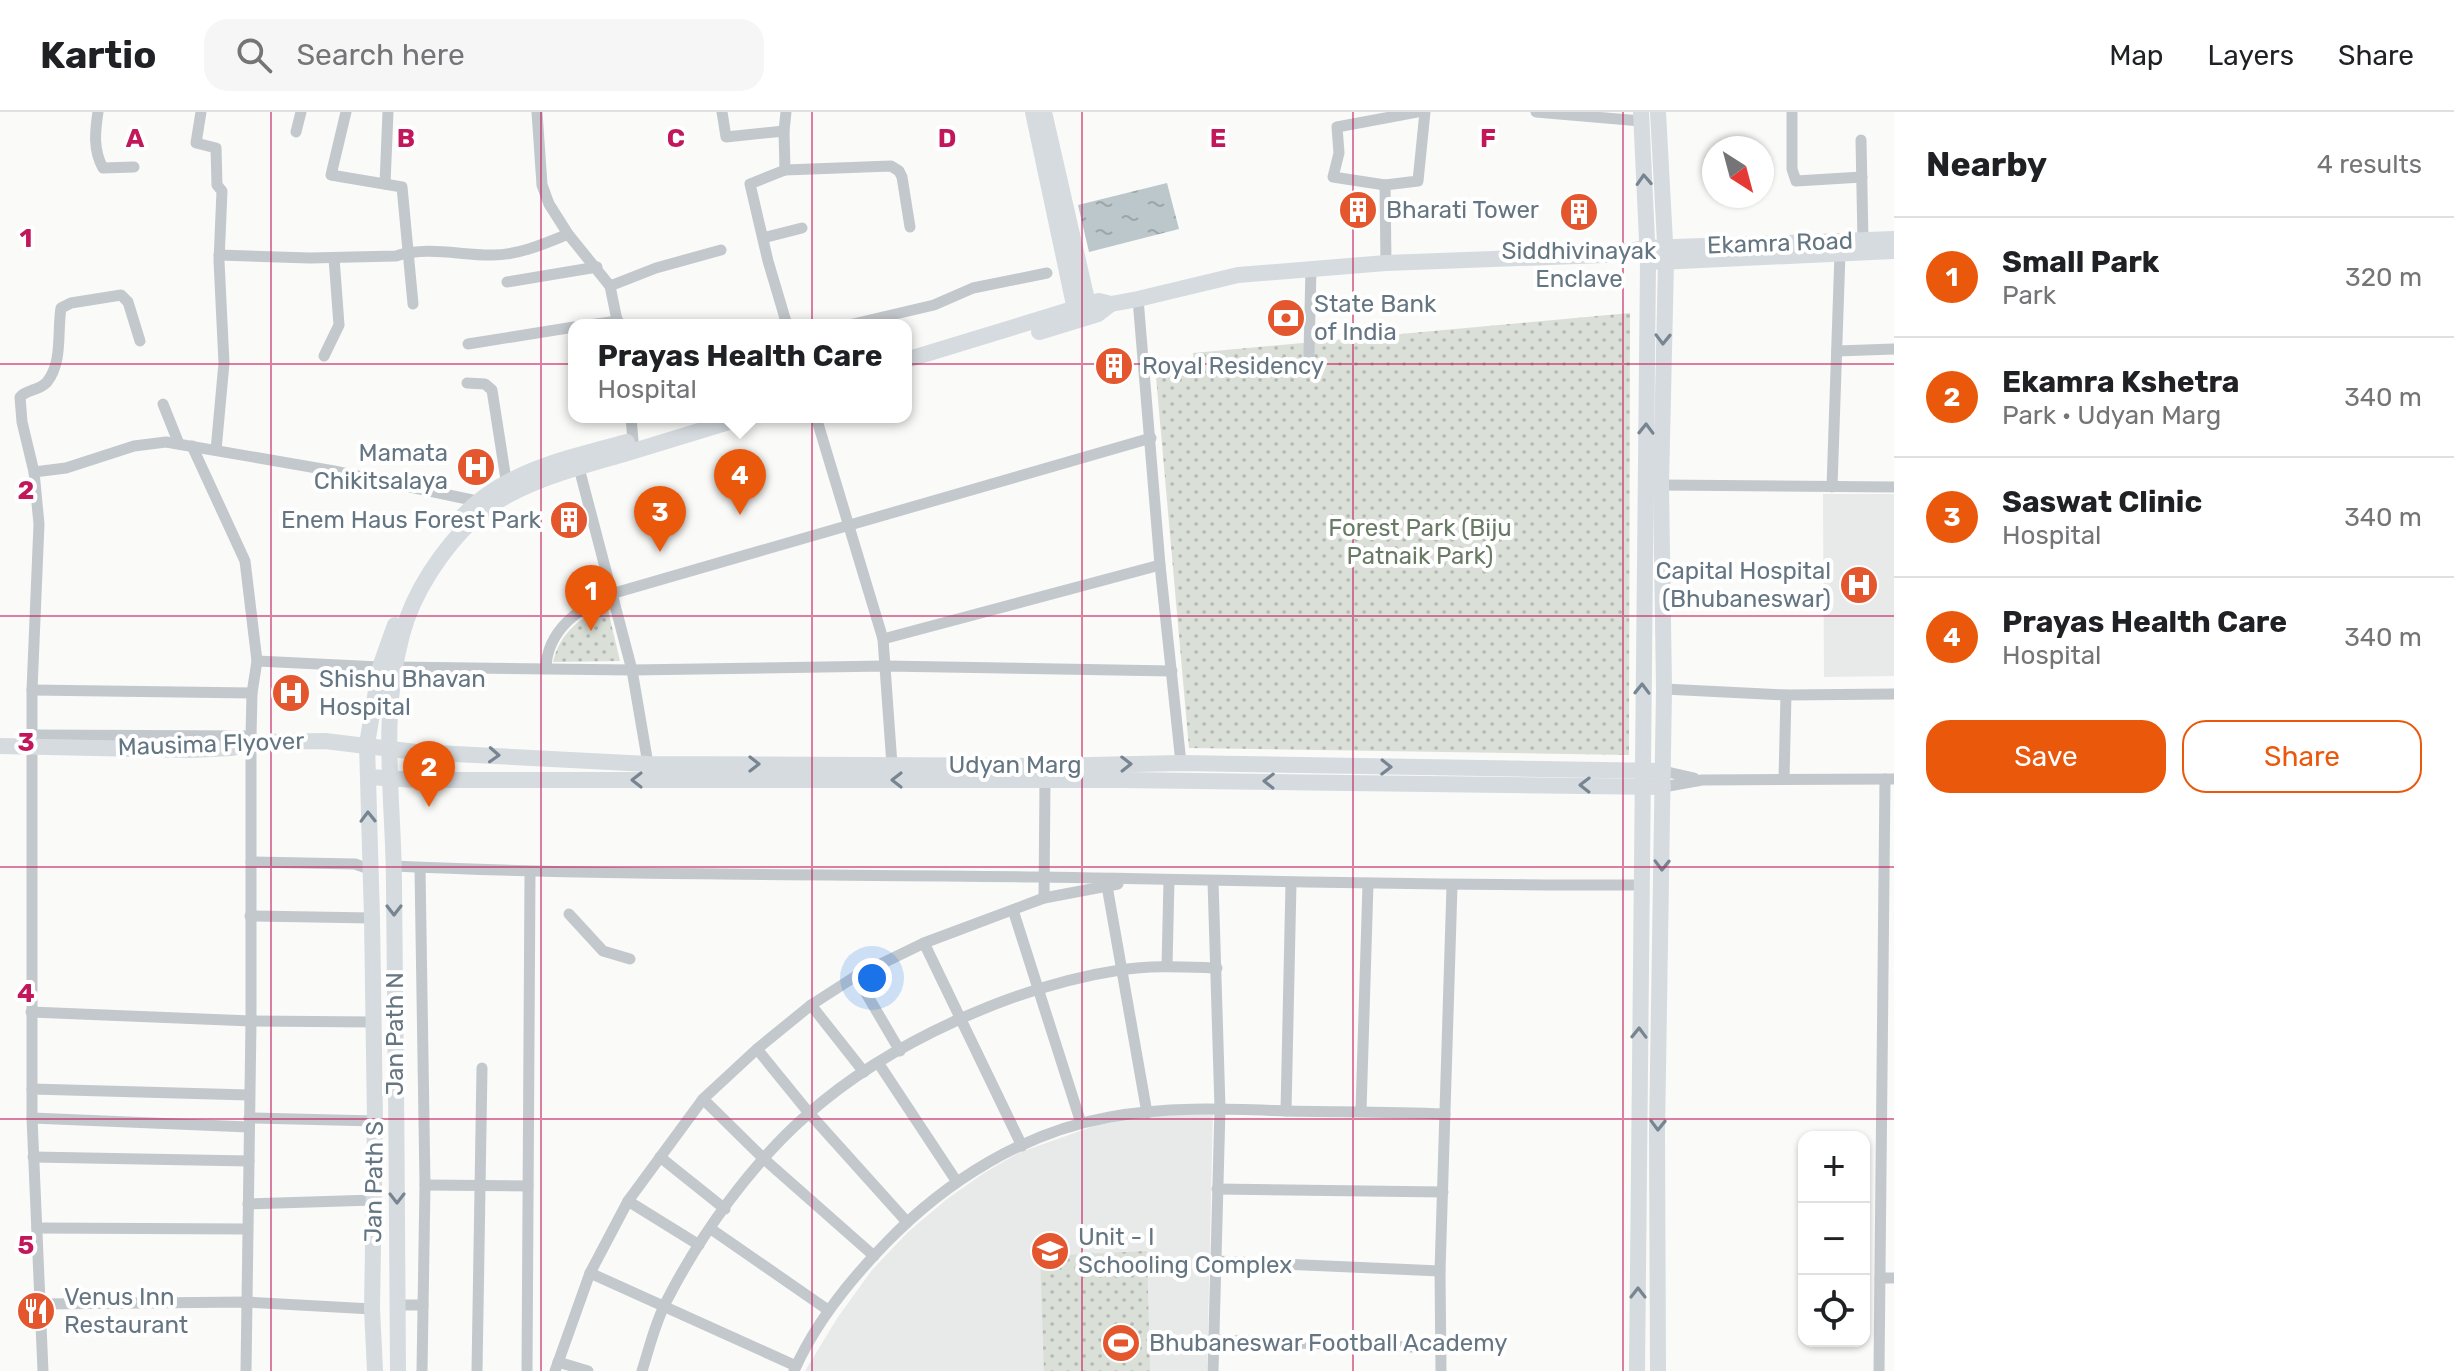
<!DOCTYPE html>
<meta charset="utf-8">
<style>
body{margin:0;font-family:Rubik,sans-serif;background:#f6f6f6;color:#202124}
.controls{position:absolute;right:24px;bottom:24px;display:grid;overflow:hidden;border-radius:16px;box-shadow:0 2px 6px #0004}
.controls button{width:72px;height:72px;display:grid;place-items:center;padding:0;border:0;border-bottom:2px solid #e0e0e0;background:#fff;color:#202124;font:40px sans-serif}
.compass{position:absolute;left:1702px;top:24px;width:72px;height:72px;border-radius:50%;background:#fff;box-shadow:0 2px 6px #0004;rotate:144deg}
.you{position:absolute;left:872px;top:866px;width:28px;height:28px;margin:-20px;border:6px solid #fff;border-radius:50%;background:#1a73e8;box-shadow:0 0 0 12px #1a73e833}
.badge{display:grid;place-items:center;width:52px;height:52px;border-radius:50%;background:#ea580c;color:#fff;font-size:26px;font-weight:700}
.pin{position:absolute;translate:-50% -66px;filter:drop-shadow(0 2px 4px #0008)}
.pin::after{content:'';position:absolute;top:42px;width:28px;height:24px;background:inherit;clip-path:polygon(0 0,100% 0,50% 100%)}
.popup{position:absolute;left:568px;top:207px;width:344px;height:104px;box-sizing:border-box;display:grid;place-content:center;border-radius:16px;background:#fff;filter:drop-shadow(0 2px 6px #0005);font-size:26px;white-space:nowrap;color:#757577}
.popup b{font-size:30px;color:#202124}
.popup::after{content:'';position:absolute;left:50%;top:100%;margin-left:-16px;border:16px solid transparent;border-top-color:#fff}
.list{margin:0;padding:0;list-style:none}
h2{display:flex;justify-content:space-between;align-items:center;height:104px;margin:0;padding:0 32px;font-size:34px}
h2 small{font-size:26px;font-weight:400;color:#757577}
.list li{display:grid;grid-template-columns:52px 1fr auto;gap:24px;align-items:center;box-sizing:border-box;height:120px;padding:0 32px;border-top:2px solid #e0e0e0}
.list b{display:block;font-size:30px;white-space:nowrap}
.list p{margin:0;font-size:26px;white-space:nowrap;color:#757577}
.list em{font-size:26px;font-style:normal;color:#757577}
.actions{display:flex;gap:16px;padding:24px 32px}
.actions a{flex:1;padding:18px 0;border:2px solid #ea580c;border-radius:24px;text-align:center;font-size:28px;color:#ea580c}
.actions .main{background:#ea580c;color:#fff}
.icon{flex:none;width:44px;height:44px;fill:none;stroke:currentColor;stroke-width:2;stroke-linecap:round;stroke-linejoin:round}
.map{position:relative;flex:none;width:1894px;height:1259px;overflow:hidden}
header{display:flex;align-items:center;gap:48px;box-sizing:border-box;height:112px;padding:0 40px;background:#fff;border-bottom:2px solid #e0e0e0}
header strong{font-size:38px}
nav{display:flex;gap:44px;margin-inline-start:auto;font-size:28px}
.search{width:560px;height:72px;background:#f6f6f6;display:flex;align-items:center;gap:20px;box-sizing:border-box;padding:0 28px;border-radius:24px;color:#757577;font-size:30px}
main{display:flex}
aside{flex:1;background:#fff}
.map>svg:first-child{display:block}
.built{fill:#e8e9e9}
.grass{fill:url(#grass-dots)}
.water{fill:url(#water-ripples)}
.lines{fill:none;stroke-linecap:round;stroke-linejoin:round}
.street{stroke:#c3c8cc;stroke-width:11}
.secondary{stroke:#d6dbdf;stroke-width:16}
.oneway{stroke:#768591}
.grid{fill:none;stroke:#c2185b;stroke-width:2;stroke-opacity:0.55}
.labels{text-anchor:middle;stroke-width:8;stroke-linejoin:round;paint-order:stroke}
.poi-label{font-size:24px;fill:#657683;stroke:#fff;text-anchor:start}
.street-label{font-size:24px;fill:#657683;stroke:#fff}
.park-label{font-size:24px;fill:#687a64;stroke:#fff}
.grid-label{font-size:26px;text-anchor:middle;font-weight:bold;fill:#c2185b;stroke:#fff;stroke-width:8;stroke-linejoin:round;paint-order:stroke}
</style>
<header>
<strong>Kartio</strong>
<div class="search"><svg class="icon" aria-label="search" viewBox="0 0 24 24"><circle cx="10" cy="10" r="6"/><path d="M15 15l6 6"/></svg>Search here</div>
<nav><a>Map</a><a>Layers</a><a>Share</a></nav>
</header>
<main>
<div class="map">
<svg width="1894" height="1259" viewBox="0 0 1894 1259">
<defs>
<pattern id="grass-dots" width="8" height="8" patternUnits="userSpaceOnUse" patternTransform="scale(2)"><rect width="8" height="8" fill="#dadfd7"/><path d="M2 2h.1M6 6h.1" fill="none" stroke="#b4b9b4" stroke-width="1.8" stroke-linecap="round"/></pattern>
<pattern id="water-ripples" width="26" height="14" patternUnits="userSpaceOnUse" patternTransform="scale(2)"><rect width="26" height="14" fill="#bbc7cb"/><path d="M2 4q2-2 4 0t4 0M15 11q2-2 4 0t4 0" fill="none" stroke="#9ca6aa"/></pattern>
</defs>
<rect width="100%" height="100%" fill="#fafaf8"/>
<g class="built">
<path d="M1823 382H1894V564L1824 565Z"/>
<path d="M1213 999 1207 1259H805L838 1205 872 1158 908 1120 947 1087 984 1061 1018 1041 1094 1014 1139 1005Z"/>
</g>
<g class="grass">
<path d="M1630 201 1629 643 1189 636 1156 265 1194 256 1193 241Z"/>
<path d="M608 498 620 549 553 550C559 523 580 502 608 498Z"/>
<path d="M1147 1139 1150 1259H1044L1040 1144Z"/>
</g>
<path class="water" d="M1167 71 1179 117 1089 140 1078 93Z"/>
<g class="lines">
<g class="street">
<path d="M98 0C95 20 93 38 103 56L134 55"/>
<path d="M201 0 196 31 216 36 217 73 222 79 219 149 224 251 216 338"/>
<path d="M346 0 331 63 402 75 413 192"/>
<path d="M537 0 542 73 549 92 568 122 610 174 618 213"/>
<path d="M722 0 726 25 784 19 785 58"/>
<path d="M1536 0 1641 9"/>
<path d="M1792 0V57L1796 69 1862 65"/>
<path d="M784 19 786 0"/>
<path d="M296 20 301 0"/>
<path d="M1861 28 1863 129"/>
<path d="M385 72 388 0"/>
<path d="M1385 73 1333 65 1339 41 1337 15 1417 0"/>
<path d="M763 126 802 116"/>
<path d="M219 143 310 146 396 144C427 134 459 143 490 143 516 144 544 132 568 122"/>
<path d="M1386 151 1385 73 1418 69 1425 0"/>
<path d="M507 170 597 155"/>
<path d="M610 174 656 156 721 138"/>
<path d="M1138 187 1160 453 1181 651"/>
<path d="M589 213 618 209"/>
<path d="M787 213 768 149 750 72 785 58 891 54 899 59 902 65 910 115"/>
<path d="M849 213 934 193 973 176 1047 161"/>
<path d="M468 232 574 215"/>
<path d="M1837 239 1894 237"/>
<path d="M1309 242 1311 157"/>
<path d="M324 244 339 213 334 146"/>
<path d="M467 271 485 272 492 278 507 374"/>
<path d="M163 292 179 332"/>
<path d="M631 305 633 329"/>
<path d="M816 305 883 527 892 653"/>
<path d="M192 334 245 449 257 549 252 581 251 624V909L246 1259"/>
<path d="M579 356 632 558 648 652"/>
<path d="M34 360 22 310 20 285C27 277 39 279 47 270 63 250 57 220 61 196L71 191 121 183 128 190 140 229"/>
<path d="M1661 373 1894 375"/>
<path d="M1832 375 1840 141"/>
<path d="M883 527 1160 453"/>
<path d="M257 549 380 555"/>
<path d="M395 555 632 558 885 554 1172 559"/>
<path d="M546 556C547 519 579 495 611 482L1151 326"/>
<path d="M1664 577 1786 583 1894 582"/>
<path d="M32 578 252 581"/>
<path d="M32 623 251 624"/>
<path d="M1663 659 1694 666"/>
<path d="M1784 667 1786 583"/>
<path d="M1663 675 1702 668 1894 667"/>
<path d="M251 750 355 752 369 757"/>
<path d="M394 754C609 764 825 762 1040 765 1241 768 1441 774 1642 773"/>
<path d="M420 756 425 1073 422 1259"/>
<path d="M1107 774 1147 1001"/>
<path d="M1044 786 1045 668"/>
<path d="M1013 798 1081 1011"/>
<path d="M569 802 603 839 630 847"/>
<path d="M250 804 372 806"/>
<path d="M924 831 1022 1034"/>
<path d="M1167 854 1169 768"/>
<path d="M856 864 900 939"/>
<path d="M811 893 864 960"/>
<path d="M31 900 251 909 372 910"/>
<path d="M757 937 809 1001 907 1110"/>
<path d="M879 952 957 1070"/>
<path d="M32 977 249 983"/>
<path d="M703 987 763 1046 874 1144"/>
<path d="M1286 999 1291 771"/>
<path d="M1361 999 1368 772"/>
<path d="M32 1006 249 1015"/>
<path d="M249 1006 375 1009"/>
<path d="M33 1045 249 1049"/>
<path d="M660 1045 725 1097"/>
<path d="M425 1073 528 1074"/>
<path d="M1217 1077 1443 1080"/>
<path d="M628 1089 699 1133"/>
<path d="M248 1092 374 1088"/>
<path d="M37 1116 247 1117"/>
<path d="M711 1117 828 1198"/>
<path d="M1216 1149 1440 1159"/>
<path d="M590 1161 796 1254"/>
<path d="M1880 1166H1894"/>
<path d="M40 1192 247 1190 372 1197"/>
<path d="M397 1193H423"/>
<path d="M1213 1228 1440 1236"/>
<path d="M558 1250 588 1259"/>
<path d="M43 1259 32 1006V578L39 412 34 360 66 356 134 334 166 330 334 359 477 389"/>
<path d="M477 1259 482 956"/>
<path d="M527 1259 530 761"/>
<path d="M555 1259 590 1161 628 1089 703 987 757 937 811 893 856 864 924 831 1044 786 1118 772"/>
<path d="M642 1259C649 1237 655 1211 666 1190 700 1123 752 1051 808 1002 888 931 1015 874 1120 858 1152 853 1185 855 1217 856"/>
<path d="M794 1259C815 1211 850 1168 886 1131 946 1069 1024 1020 1110 1005 1168 994 1228 997 1286 999 1339 1000 1392 1000 1445 1002"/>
<path d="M1213 1259 1220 996 1213 769"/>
<path d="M1441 1259 1440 1159 1452 774"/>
<path d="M1879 1259 1885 667"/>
</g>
<g class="secondary">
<path d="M1033 0 1077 207"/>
<path d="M1044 0 1090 201"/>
<path d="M1658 0 1666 149 1661 373 1664 577 1657 1021 1658 1259"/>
<path d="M1659 150 1894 139"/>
<path d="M1039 220 1098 202 1111 192"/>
<path d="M906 248 1099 189 1111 192 1138 187 1238 163 1386 151 1604 143 1647 136 1894 127"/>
<path d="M456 412C496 361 567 346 627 330"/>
<path d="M0 634 191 638 232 636 262 630 325 629 416 640 648 652 1045 654 1181 651 1663 659"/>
<path d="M368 665 416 668H1122L1663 675"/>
<path d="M375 1259 372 1197 375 1009 372 806 367 632 380 555 395 513"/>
<path d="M398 1259C397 1098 396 936 394 775 394 688 379 608 402 523 413 480 443 436 475 406 512 372 576 356 624 342 664 330 705 317 745 305"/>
<path d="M1637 1259 1648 150 1641 0"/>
</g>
</g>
<defs><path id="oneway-chevron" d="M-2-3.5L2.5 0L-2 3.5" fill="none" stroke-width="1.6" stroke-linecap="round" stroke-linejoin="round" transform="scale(2)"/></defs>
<g class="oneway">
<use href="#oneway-chevron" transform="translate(1644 68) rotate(-93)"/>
<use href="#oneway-chevron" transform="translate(1663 227) rotate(91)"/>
<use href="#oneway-chevron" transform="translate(1646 317) rotate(-89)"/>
<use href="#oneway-chevron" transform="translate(1642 577) rotate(-89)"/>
<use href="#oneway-chevron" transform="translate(494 643) rotate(3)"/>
<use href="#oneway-chevron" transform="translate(754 652)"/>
<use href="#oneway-chevron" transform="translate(1126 652) rotate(-1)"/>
<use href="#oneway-chevron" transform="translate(1386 655) rotate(1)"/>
<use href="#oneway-chevron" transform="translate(637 668) rotate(180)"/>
<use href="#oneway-chevron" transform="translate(897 668) rotate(180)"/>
<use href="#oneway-chevron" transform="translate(1269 669) rotate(-179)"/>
<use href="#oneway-chevron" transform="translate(1585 673) rotate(-179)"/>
<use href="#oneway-chevron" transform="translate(368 705) rotate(-91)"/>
<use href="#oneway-chevron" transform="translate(1662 753) rotate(91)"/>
<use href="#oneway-chevron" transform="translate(394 798) rotate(90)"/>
<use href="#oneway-chevron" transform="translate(1639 921) rotate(-89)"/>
<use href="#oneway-chevron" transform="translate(1658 1013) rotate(91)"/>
<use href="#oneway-chevron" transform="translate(397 1086) rotate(90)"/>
<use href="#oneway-chevron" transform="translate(1638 1181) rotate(-90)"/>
</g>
<path class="grid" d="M271 0V1259M541 0V1259M812 0V1259M1082 0V1259M1353 0V1259M1623 0V1259M0 252H1894M0 504H1894M0 755H1894M0 1007H1894"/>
<defs>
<symbol id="building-disc" viewBox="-11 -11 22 22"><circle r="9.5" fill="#e4572e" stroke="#fff"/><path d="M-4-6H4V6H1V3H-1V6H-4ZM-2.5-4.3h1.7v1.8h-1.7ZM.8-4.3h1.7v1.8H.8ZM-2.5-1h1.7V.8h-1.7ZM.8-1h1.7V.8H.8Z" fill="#fff"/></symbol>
<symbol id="bank-disc" viewBox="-11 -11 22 22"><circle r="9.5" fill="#e4572e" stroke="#fff"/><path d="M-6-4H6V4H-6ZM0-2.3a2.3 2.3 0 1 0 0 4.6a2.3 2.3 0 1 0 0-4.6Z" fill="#fff"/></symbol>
<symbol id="hospital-disc" viewBox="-11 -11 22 22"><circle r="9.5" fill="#e4572e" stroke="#fff"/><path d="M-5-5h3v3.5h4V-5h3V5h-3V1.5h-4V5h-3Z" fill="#fff"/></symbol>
<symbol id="school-disc" viewBox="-11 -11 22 22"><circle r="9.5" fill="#e4572e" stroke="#fff"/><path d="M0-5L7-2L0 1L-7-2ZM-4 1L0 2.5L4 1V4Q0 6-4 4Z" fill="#fff"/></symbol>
<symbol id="restaurant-disc" viewBox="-11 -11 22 22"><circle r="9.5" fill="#e4572e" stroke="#fff"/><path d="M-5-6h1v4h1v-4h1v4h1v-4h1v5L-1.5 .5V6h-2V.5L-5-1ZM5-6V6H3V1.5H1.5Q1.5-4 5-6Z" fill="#fff"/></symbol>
<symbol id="stadium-disc" viewBox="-11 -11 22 22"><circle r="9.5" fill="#e4572e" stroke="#fff"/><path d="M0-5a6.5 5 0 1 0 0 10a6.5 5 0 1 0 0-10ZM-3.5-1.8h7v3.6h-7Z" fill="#fff"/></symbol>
</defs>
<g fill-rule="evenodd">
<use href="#building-disc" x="1336" y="76" width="44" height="44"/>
<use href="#building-disc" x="1557" y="78" width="44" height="44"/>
<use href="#bank-disc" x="1264" y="184" width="44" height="44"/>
<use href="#building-disc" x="1092" y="232" width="44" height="44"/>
<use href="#hospital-disc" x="454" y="333" width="44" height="44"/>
<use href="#building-disc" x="547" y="386" width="44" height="44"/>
<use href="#hospital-disc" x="1837" y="451" width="44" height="44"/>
<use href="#hospital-disc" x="269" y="559" width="44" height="44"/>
<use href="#school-disc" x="1028" y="1117" width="44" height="44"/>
<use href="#restaurant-disc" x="14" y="1177" width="44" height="44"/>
<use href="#stadium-disc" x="1099" y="1209" width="44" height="44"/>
</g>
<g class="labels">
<g class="poi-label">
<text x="1386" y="106">Bharati Tower</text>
<text x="1579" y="147" text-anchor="middle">Siddhivinayak<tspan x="1579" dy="28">Enclave</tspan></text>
<text x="1314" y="200">State Bank<tspan x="1314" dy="28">of India</tspan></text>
<text x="1142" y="262">Royal Residency</text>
<text x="448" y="349" text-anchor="end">Mamata<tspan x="448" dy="28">Chikitsalaya</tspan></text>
<text x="541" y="416" text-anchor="end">Enem Haus Forest Park</text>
<text x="1831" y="467" text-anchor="end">Capital Hospital<tspan x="1831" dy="28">(Bhubaneswar)</tspan></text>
<text x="319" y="575">Shishu Bhavan<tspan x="319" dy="28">Hospital</tspan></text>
<text x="1078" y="1133">Unit - I<tspan x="1078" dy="28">Schooling Complex</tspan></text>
<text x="64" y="1193">Venus Inn<tspan x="64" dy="28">Restaurant</tspan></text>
<text x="1149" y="1239">Bhubaneswar Football Academy</text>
</g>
<g class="street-label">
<text transform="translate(1780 131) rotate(-2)" y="8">Ekamra Road</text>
<text transform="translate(211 632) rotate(-2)" y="8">Mausima Flyover</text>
<text x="1015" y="661">Udyan Marg</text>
<text transform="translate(395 922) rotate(-90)" y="8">Jan Path N</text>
<text transform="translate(374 1070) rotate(-89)" y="8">Jan Path S</text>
</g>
<g class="park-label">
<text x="1420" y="424">Forest Park (Biju<tspan x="1420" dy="28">Patnaik Park)</tspan></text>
</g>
</g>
<g class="grid-label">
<text x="135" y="35">A</text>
<text x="406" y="35">B</text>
<text x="676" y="35">C</text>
<text x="947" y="35">D</text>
<text x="1218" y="35">E</text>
<text x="1488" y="35">F</text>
<text x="26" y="135">1</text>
<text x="26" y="387">2</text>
<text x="26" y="639">3</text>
<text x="26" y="890">4</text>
<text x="26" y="1142">5</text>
</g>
</svg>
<div class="controls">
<button>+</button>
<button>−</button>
<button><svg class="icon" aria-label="locate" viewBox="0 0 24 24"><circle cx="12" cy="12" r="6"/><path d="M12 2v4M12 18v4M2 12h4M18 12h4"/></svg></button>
</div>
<svg class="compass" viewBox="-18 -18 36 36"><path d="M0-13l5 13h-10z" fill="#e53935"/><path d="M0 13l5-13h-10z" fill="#757577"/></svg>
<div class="you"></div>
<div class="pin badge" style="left:591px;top:519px">1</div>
<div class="pin badge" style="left:429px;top:695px">2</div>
<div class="pin badge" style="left:660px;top:440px">3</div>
<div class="pin badge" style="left:740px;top:403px">4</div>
<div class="popup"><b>Prayas Health Care</b>Hospital</div>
</div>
<aside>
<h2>Nearby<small>4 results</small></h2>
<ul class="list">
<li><span class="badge">1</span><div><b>Small Park</b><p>Park</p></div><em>320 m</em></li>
<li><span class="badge">2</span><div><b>Ekamra Kshetra</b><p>Park · Udyan Marg</p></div><em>340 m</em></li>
<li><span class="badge">3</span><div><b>Saswat Clinic</b><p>Hospital</p></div><em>340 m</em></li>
<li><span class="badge">4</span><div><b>Prayas Health Care</b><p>Hospital</p></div><em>340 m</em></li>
</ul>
<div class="actions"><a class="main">Save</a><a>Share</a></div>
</aside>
</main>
